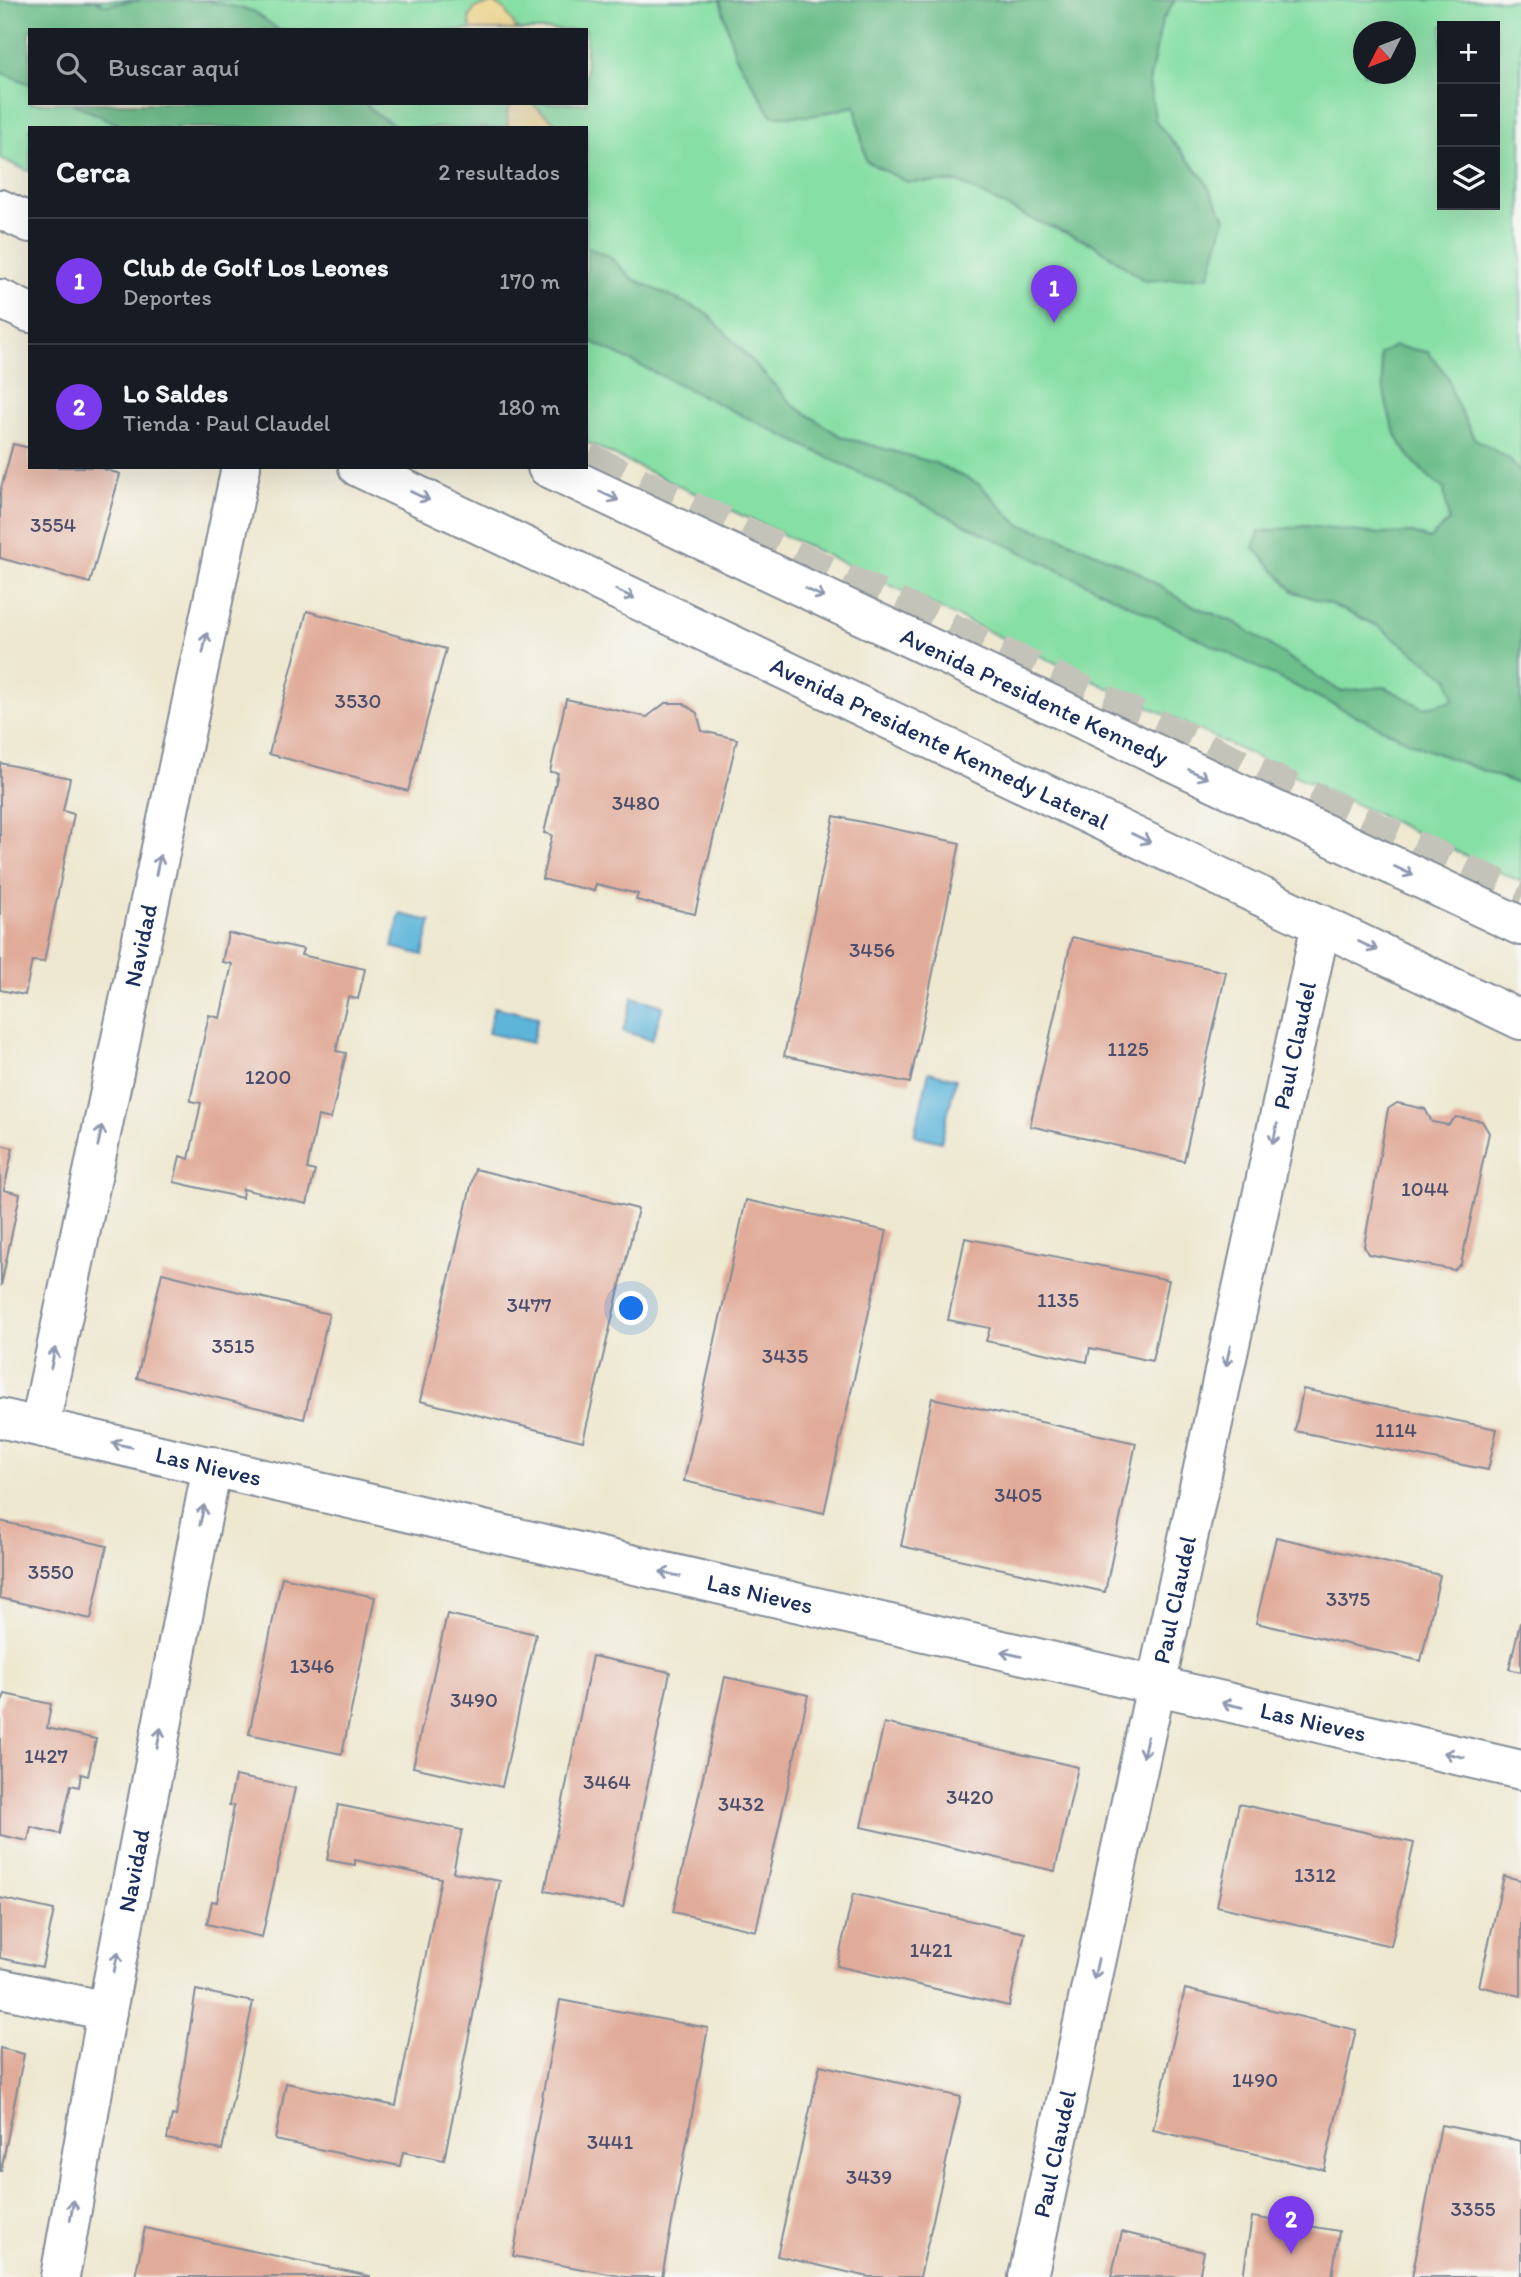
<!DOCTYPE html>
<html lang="es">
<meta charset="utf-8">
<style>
body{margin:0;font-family:Itim,sans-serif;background:#20242c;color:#f1f3f6}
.controls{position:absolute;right:21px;top:21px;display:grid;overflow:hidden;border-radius:0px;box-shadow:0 7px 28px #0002}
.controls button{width:63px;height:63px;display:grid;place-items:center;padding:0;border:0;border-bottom:2px solid #363941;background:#171b24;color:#f1f3f6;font:35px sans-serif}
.compass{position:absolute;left:1353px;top:21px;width:63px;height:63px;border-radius:50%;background:#171b24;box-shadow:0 7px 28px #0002;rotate:228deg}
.you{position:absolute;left:632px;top:1309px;width:24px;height:24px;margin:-18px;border:5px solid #fff;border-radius:50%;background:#1a73e8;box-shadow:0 0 0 10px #1a73e833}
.badge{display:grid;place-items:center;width:46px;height:46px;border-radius:50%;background:#7c3aed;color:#fff;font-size:23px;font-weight:700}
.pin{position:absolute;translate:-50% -58px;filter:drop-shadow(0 2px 4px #0008)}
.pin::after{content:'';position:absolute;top:37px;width:24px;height:21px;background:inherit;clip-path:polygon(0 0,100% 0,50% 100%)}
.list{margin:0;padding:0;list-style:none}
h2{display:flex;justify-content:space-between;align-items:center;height:91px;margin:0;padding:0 28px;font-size:30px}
h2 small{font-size:23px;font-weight:400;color:#9ea1a6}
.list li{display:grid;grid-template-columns:46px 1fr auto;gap:21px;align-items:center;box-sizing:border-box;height:126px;padding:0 28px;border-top:2px solid #363941}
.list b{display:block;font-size:26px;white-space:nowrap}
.list p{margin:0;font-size:23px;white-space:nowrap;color:#9ea1a6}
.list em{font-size:23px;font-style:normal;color:#9ea1a6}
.icon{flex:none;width:38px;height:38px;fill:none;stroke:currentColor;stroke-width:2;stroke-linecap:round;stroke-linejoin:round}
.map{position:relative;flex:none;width:1521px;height:2277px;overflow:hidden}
.search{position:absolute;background:#171b24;box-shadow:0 7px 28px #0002;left:28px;top:28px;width:560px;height:77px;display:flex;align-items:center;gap:18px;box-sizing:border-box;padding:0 24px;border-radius:0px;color:#9ea1a6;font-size:26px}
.panel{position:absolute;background:#171b24;box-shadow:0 7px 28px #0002;left:28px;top:126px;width:560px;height:343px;border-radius:0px}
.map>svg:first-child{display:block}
.green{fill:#86dfa4;stroke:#508781;stroke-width:2;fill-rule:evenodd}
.forest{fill:#6cbe8a;stroke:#447674;stroke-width:2}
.sand{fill:#eeda9e;stroke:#84847e;stroke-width:2}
.water{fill:#5db5da;stroke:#3c729c;stroke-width:2}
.building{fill:#e1ab99}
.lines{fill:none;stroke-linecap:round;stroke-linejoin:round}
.motorway-tunnel{stroke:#c4c3b9;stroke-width:38;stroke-dasharray:38 19;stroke-linecap:butt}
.minor-casing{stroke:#848c97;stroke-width:42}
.primary-casing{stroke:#848c97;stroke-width:42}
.motorway-casing{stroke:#848c97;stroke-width:42}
.minor{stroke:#fff;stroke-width:38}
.primary{stroke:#fff;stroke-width:38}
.motorway{stroke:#fff;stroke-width:38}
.oneway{stroke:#8d97ae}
.labels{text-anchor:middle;stroke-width:6;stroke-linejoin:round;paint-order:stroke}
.number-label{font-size:21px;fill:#4c4e6d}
.street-label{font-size:24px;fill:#1b2f5e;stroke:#f6f6f2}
</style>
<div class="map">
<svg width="1521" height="2277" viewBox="0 0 1521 2277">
<rect width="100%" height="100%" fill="#f6f6f2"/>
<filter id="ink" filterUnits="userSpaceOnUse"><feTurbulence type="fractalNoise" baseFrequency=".0143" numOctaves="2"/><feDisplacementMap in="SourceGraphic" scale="14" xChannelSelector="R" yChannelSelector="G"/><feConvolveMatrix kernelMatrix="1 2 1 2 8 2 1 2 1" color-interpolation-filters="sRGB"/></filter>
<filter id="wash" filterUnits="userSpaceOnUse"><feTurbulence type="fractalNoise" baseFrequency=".00686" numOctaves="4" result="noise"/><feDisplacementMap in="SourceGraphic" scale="28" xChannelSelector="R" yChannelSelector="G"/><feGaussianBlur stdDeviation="1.57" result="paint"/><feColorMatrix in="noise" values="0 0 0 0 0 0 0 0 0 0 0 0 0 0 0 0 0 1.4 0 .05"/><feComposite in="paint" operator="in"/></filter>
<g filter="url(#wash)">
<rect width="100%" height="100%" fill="#eee8d0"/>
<path class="green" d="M0 0H1521V882L586 442V128H30V172L0 158ZM1442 26H1495V205H1442ZM30 30H586V103H30ZM1364 32H1406V74H1364Z"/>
<g class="forest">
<path d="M0 0H95L105 5 142 0H203L253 11 279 30H30V84L0 72Z"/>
<path d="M720 0H1175L1162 21 1149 83 1156 122 1203 177 1225 218 1209 276 1145 281 1093 244 1027 217 958 182H907L866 161 855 106 811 116H772L735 55Z"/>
<path d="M72 103H365L376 114 400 128H126Z"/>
<path d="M586 247 609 256 633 279 707 313 793 405 842 437 935 463 979 484 1018 524 1060 537 1134 570 1189 604 1236 623 1340 691 1385 687 1424 708 1454 700 1448 678 1378 626 1330 604 1294 592 1254 548 1259 532 1305 526 1380 534 1413 533 1429 539 1449 521 1444 489C1391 450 1386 417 1380 354L1394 346 1428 352 1448 377 1453 396 1474 438 1509 459 1521 473V785L1420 747 586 339Z"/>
</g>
<g class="sand">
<path d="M494 3 505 10 517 30H471L469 18 475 8Z"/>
<path d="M513 103H531L562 128H508L507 111Z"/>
</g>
<g class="water">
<path d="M400 914 431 921 423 955 392 947Z"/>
<path d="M633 997 663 1006 652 1040 623 1031Z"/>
<path d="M494 1007 538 1017 532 1043 488 1033Z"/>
<path d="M929 1072 956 1079 941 1142 914 1135Z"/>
</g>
<g id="blocks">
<g class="building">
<path d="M13 444 30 448V467H97L120 474 90 583 0 558V492Z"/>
<path d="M307 611 446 649 408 791 269 754Z"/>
<path d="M566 699 647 717 665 703H683L697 713 702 731 737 739 695 914 636 900 638 894 596 884 594 891 542 879 552 835 544 833 558 773 550 772Z"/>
<path d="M0 763 70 778 63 811 74 814 44 962 32 961 25 995 0 990Z"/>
<path d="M834 816 960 843 910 1083 784 1056Z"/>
<path d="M228 933 303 949 301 955 365 969 358 999 348 997 336 1051 346 1053 331 1119 318 1116 307 1169 315 1171 307 1204 243 1189 242 1198 174 1182 180 1156 189 1159 201 1103 190 1101 209 1015 220 1018 232 964 222 962Z"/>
<path d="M1072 937 1226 972 1184 1161 1030 1126Z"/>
<path d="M1397 1103 1425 1109 1432 1122 1448 1125 1456 1117 1482 1121 1489 1133 1461 1264 1454 1270 1368 1254 1364 1246 1388 1109Z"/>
<path d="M0 1145 13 1148 4 1190 20 1194 1 1286Z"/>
<path d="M475 1169 638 1209 583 1441 420 1401Z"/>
<path d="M746 1200 887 1231 824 1513 684 1481Z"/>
<path d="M965 1238 1169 1280 1152 1361 1090 1348 1087 1362 986 1341 990 1328 948 1320Z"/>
<path d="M162 1273 329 1314 304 1419 137 1378Z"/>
<path d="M1303 1389 1497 1429 1488 1470 1295 1431Z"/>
<path d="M932 1398 1136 1443 1105 1592 901 1546Z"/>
<path d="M0 1521 107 1546 91 1619 0 1598Z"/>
<path d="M1276 1537 1440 1575 1421 1661 1256 1623Z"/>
<path d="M282 1577 375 1597 342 1754 249 1734Z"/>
<path d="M447 1614 536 1634 502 1787 413 1767Z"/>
<path d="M1520 1623H1521V1672L1509 1669Z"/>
<path d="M592 1656 670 1672 623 1907 545 1891Z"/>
<path d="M725 1677 808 1695 756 1931 673 1912Z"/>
<path d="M5 1694 51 1704 47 1728 96 1739 88 1776 81 1774 79 1787 71 1785 60 1834 31 1827 28 1841 0 1835V1707Z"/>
<path d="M884 1723 1078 1767 1055 1871 861 1827Z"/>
<path d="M235 1776 295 1788 262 1937 207 1924 212 1901 217 1902 234 1806 229 1805Z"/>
<path d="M1239 1804 1414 1843 1391 1946 1217 1906Z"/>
<path d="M338 1805 462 1830 453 1872 500 1881 444 2160 403 2152 400 2166 275 2140 286 2083 396 2106 441 1878 355 1860V1865L327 1860Z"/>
<path d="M1504 1876 1521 1880V1996L1479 1986Z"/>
<path d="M853 1894 1025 1933 1009 2006 837 1966Z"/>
<path d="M0 1898 54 1910 42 1967 0 1958Z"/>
<path d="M1185 1989 1356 2030 1324 2170 1153 2130Z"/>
<path d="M196 1990 253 2002 222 2150 167 2139 172 2115 176 2116Z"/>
<path d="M560 2000 708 2028 662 2277H625L513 2256Z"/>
<path d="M0 2048 24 2054 1 2171H0Z"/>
<path d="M820 2065 961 2097 920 2277H869L777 2256Z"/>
<path d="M1441 2125 1521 2141V2277H1412Z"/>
<path d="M1252 2217 1339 2231 1332 2277H1243Z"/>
<path d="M145 2228 370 2276V2277H135Z"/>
<path d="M1122 2232 1204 2252 1199 2277H1111Z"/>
</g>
</g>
</g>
<g filter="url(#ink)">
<use href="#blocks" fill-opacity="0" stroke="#848c97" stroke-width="2"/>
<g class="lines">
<path class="motorway-tunnel" d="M586 461 1521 899"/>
<defs>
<g id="minor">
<path id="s1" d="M0 1418 1521 1770"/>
<path id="s2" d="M40 1425 241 467"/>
<path d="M0 1988 107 2011"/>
<path id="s3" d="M60 2277 107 2011 212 1466"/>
<path id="s4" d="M1028 2277 1321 924"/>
</g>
<g id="primary">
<path d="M0 299 30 313"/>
<path id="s5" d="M358 467 1521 1020"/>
</g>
<g id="motorway">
<path d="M0 209 30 223"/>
<path id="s6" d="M547 467 1521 926"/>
</g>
</defs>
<use href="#minor" class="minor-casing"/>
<use href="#primary" class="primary-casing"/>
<use href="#motorway" class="motorway-casing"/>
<use href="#minor" class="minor"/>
<use href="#primary" class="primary"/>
<use href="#motorway" class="motorway"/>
</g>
<defs><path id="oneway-shaft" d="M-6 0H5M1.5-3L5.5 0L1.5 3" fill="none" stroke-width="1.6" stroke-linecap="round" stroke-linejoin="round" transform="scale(1.75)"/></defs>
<g class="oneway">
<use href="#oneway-shaft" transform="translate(420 496) rotate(25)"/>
<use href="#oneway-shaft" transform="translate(609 496) rotate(25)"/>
<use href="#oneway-shaft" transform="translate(815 593) rotate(25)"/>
<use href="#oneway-shaft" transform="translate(625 594) rotate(25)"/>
<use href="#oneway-shaft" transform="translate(205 643) rotate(-78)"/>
<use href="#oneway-shaft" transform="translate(1198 774) rotate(25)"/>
<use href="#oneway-shaft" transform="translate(1141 838) rotate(25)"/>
<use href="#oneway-shaft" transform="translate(158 865) rotate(-78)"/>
<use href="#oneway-shaft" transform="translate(1404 871) rotate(25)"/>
<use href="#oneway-shaft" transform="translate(1368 946) rotate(26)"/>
<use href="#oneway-shaft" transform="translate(1275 1134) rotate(102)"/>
<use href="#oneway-shaft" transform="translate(100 1136) rotate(-78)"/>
<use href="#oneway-shaft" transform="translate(1228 1356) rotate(102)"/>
<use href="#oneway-shaft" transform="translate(53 1358) rotate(-78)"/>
<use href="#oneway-shaft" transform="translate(122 1445) rotate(-167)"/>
<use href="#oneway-shaft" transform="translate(202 1515) rotate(-78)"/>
<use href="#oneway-shaft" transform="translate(670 1574) rotate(-167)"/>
<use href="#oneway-shaft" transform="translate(1011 1654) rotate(-167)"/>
<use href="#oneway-shaft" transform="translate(1232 1705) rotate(-167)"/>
<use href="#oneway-shaft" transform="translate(159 1738) rotate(-79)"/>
<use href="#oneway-shaft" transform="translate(1145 1747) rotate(102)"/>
<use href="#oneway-shaft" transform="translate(1454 1755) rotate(-167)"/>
<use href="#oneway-shaft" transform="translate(116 1962) rotate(-79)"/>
<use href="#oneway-shaft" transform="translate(1096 1969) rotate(102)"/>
<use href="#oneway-shaft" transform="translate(72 2210) rotate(-80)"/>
</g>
</g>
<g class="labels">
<g class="number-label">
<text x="53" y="532">3554</text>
<text x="358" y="708">3530</text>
<text x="636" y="810">3480</text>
<text x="872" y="957">3456</text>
<text x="1128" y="1056">1125</text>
<text x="268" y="1084">1200</text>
<text x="1425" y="1196">1044</text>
<text x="1058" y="1307">1135</text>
<text x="529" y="1312">3477</text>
<text x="233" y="1353">3515</text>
<text x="785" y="1363">3435</text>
<text x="1396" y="1437">1114</text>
<text x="1018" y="1502">3405</text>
<text x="51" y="1579">3550</text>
<text x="1348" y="1606">3375</text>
<text x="312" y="1673">1346</text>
<text x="474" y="1707">3490</text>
<text x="46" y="1763">1427</text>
<text x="607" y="1789">3464</text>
<text x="970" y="1804">3420</text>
<text x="741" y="1811">3432</text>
<text x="1315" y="1882">1312</text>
<text x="931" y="1957">1421</text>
<text x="1255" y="2087">1490</text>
<text x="610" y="2149">3441</text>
<text x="869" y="2184">3439</text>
<text x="1473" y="2216">3355</text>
</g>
<g class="street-label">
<text dy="8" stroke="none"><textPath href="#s6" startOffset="539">Avenida Presidente Kennedy</textPath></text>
<text dy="8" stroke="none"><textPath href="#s5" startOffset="644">Avenida Presidente Kennedy Lateral</textPath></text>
<text dy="8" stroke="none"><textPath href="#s2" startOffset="490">Navidad</textPath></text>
<text dy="8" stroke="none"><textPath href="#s4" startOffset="1260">Paul Claudel</textPath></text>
<text dy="8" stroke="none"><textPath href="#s1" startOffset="214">Las Nieves</textPath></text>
<text dy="8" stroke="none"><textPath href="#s1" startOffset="780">Las Nieves</textPath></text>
<text dy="8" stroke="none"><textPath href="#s4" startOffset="693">Paul Claudel</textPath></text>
<text dy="8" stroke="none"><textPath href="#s1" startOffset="1348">Las Nieves</textPath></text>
<text dy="8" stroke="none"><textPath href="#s3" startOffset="413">Navidad</textPath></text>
<text dy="8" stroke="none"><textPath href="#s4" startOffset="126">Paul Claudel</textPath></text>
</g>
</g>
</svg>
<div class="controls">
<button>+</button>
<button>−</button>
<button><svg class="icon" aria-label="layers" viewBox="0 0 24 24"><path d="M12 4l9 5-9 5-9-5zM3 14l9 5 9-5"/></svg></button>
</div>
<svg class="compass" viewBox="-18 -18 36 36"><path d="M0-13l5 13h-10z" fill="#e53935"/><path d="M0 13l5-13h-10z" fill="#9ea1a6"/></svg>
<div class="you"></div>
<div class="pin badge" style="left:1054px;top:323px">1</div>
<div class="pin badge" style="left:1291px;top:2254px">2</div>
<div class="search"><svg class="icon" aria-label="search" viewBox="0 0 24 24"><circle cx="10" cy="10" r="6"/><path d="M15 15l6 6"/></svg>Buscar aquí</div>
<section class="panel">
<h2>Cerca<small>2 resultados</small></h2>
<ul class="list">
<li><span class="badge">1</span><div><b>Club de Golf Los Leones</b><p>Deportes</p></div><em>170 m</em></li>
<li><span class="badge">2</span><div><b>Lo Saldes</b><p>Tienda · Paul Claudel</p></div><em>180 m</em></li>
</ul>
</section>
</div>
